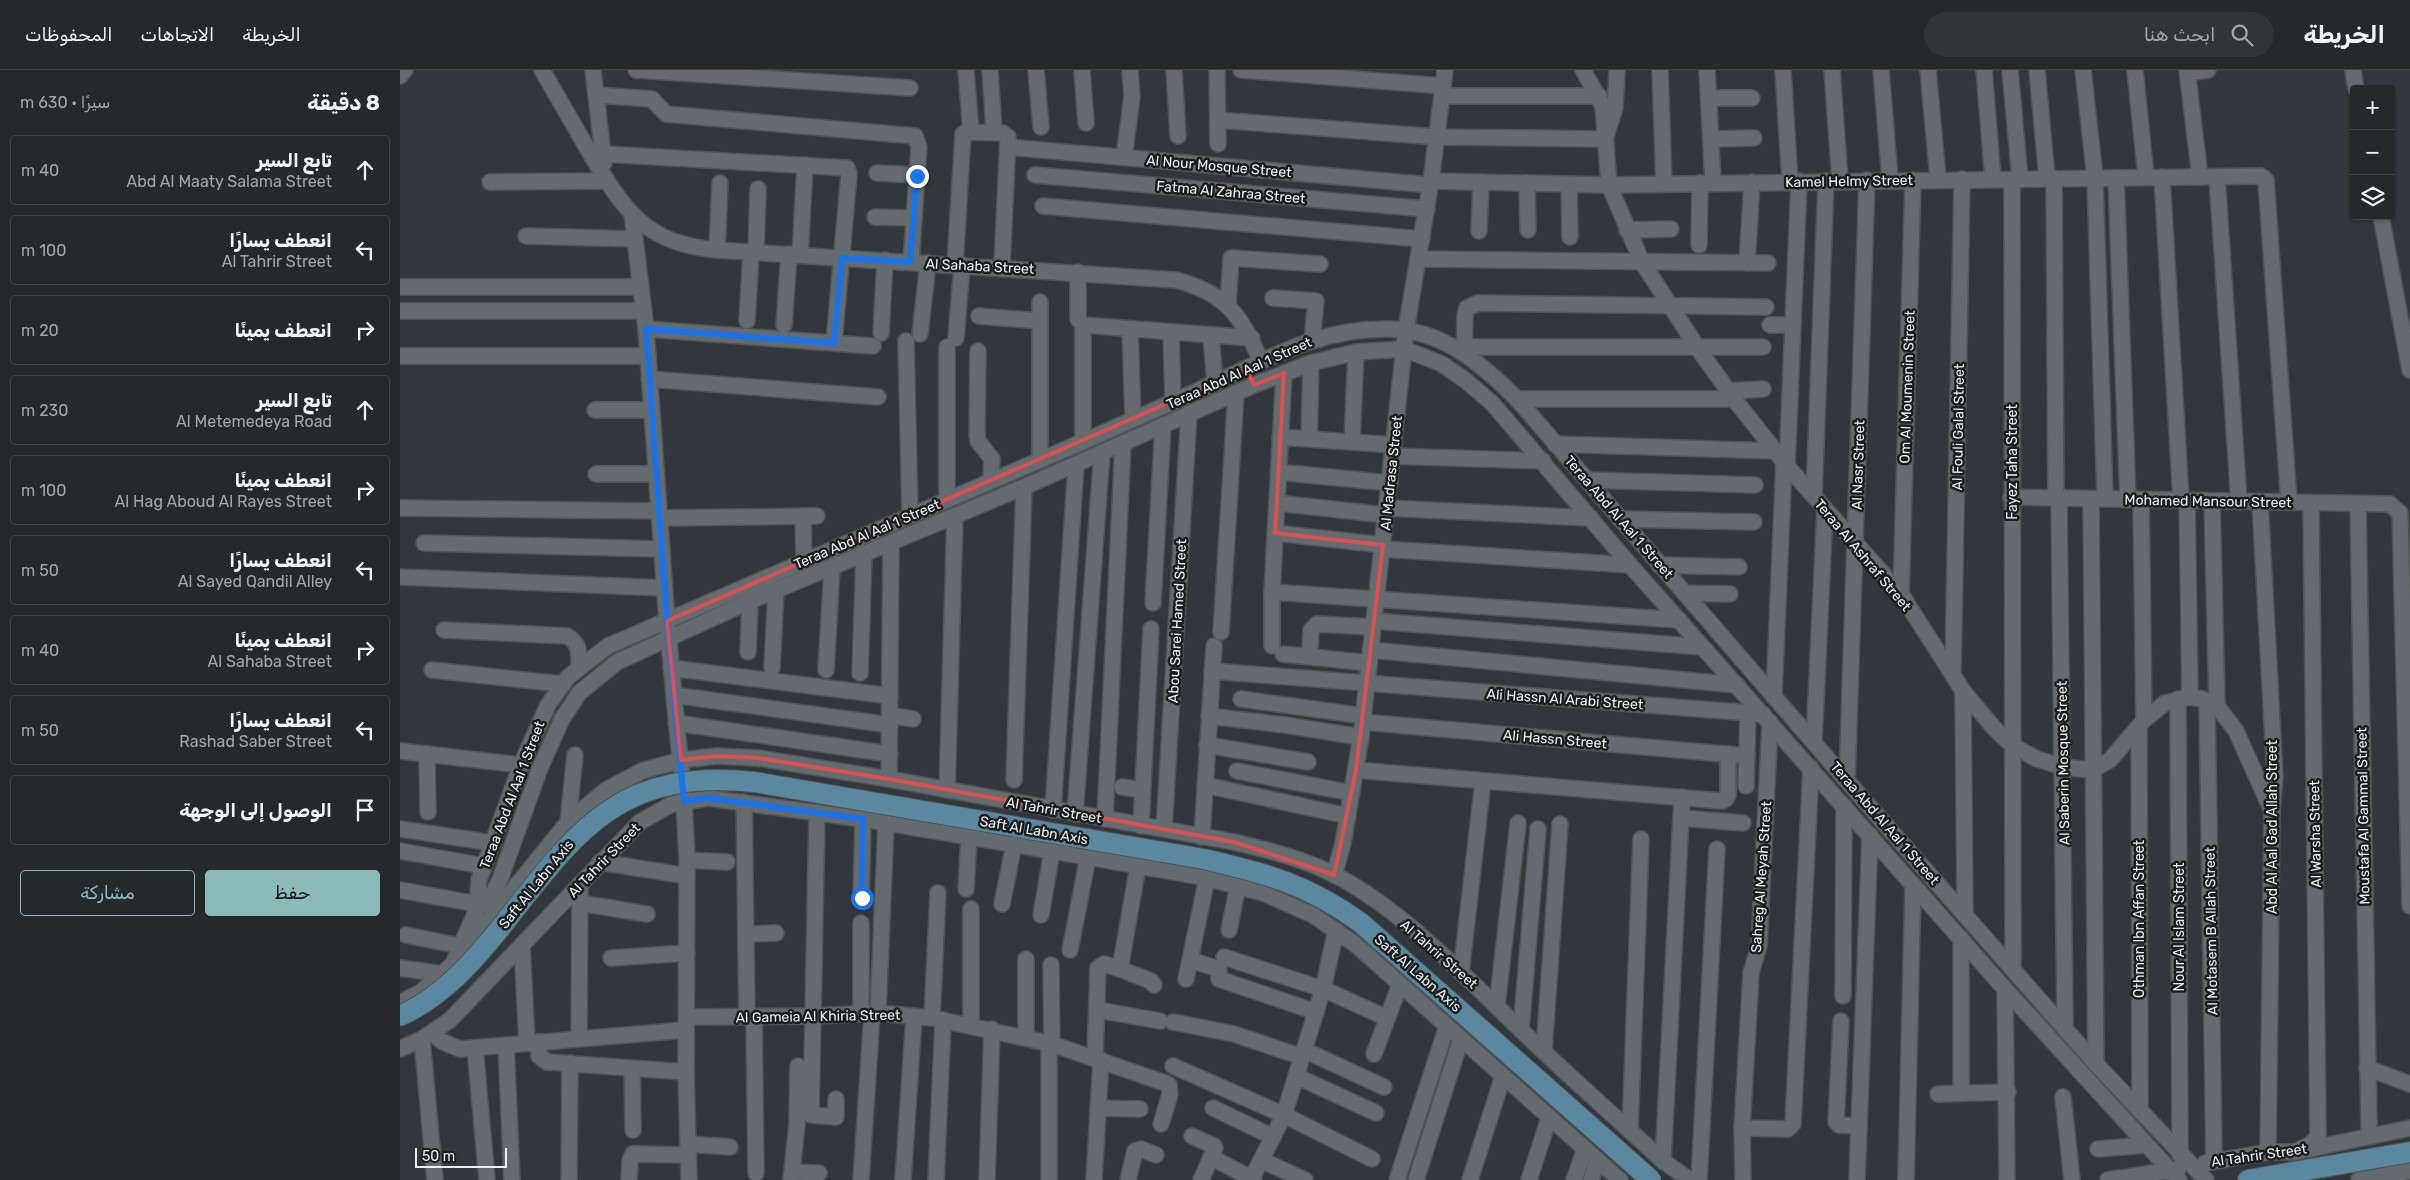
<!DOCTYPE html>
<html lang="ar">
<meta charset="utf-8">
<style>
body{margin:0;font-family:Rubik,Cairo,sans-serif;background:#313538;color:#f1f3f6;direction:rtl}
.controls{position:absolute;right:15px;top:15px;display:grid;overflow:hidden;border-radius:5px;box-shadow:0 1px 4px #0004}
.controls button{width:45px;height:45px;display:grid;place-items:center;padding:0;border:0;border-bottom:1px solid #424548;background:#25292c;color:#f1f3f6;font:25px sans-serif}
.scale{position:absolute;left:15px;bottom:12px;width:92px;box-sizing:border-box;padding-left:5px;border:2px solid #ecf0f2;border-top:0;font-size:14px;line-height:18px;white-space:nowrap;color:#ecf0f2;-webkit-text-stroke:4px #1b1e1f;paint-order:stroke}
.stop{position:absolute;width:15px;height:15px;margin:-11px;border:4px solid #1a73e8;border-radius:50%;background:#fff}
.stop.end{background:#1a73e8;border-color:#fff;box-shadow:0 1px 5px #0008}
.list{margin:0;padding:0;list-style:none}
h2{display:flex;justify-content:space-between;align-items:center;height:65px;margin:0;padding:0 20px;font-size:21px}
h2 small{font-size:16px;font-weight:400;color:#a3a6a9}
.list li{display:grid;grid-template-columns:32px 1fr auto;gap:15px;align-items:center;box-sizing:border-box;height:70px;margin:0 10px 10px;padding:0 10px;border:1px solid #424548;border-radius:5px}
.list b{display:block;font-size:19px;white-space:nowrap}
.list p{margin:0;font-size:16px;white-space:nowrap;color:#a3a6a9}
.list em{font-size:16px;font-style:normal;color:#a3a6a9}
.actions{display:flex;gap:10px;padding:15px 20px}
.actions a{flex:1;padding:11px 0;border:1px solid #8bbbb9;border-radius:5px;text-align:center;font-size:18px;color:#8bbbb9}
.actions .main{background:#8bbbb9;color:#111}
.icon{flex:none;width:28px;height:28px;fill:none;stroke:currentColor;stroke-width:2;stroke-linecap:round;stroke-linejoin:round}
.map{position:relative;flex:none;width:2010px;height:1110px;overflow:hidden;direction:ltr}
header{display:flex;align-items:center;gap:30px;box-sizing:border-box;height:70px;padding:0 25px;background:#25292c;border-bottom:1px solid #424548}
header strong{font-size:24px}
nav{display:flex;gap:28px;margin-inline-start:auto;font-size:18px}
.search{width:350px;height:45px;background:#313538;display:flex;align-items:center;gap:12px;box-sizing:border-box;padding:0 18px;border-radius:28px;color:#a3a6a9;font-size:19px}
main{display:flex}
aside{flex:1;background:#25292c}
.map>svg:first-child{display:block}
.lines{fill:none;stroke-linecap:round;stroke-linejoin:round}
.minor-casing{stroke:#505557;stroke-width:18}
.major-casing{stroke:#505557;stroke-width:22}
.minor{stroke:#656c6f;stroke-width:15}
.major{stroke:#5a88a0;stroke-width:20}
.major-bridge-casing{stroke:#505557;stroke-width:22;stroke-linecap:butt}
.major-bridge{stroke:#5a88a0;stroke-width:20}
.route{stroke:#1a73e8;stroke-width:6}
.marked{fill:none;stroke:#da5050;stroke-width:4;stroke-linejoin:round}
.labels{text-anchor:middle;stroke-width:5;stroke-linejoin:round;paint-order:stroke}
.street-label{font-size:14px;fill:#ecf0f2;stroke:#1b1e1f}
</style>
<header>
<strong>الخريطة</strong>
<div class="search"><svg class="icon" aria-label="search" viewBox="0 0 24 24"><circle cx="10" cy="10" r="6"/><path d="M15 15l6 6"/></svg>ابحث هنا</div>
<nav><a>الخريطة</a><a>الاتجاهات</a><a>المحفوظات</a></nav>
</header>
<main>
<div class="map">
<svg width="2010" height="1110" viewBox="0 0 2010 1110">
<rect width="100%" height="100%" fill="#31373a"/>
<g class="lines">
<defs>
<g id="minor">
<path d="M142 0C158 28 174 55 190 83 224 140 245 174 317 180L776 210C825 223 842 245 861 292"/>
<path d="M193 0 204 93"/>
<path d="M236 0 510 18"/>
<path d="M566 0 571 62"/>
<path d="M590 0 594 62"/>
<path d="M636 0 641 57"/>
<path d="M682 0 686 53"/>
<path d="M774 0 778 66"/>
<path d="M817 0 818 74"/>
<path d="M841 0 1043 16"/>
<path d="M1183 0 1203 36 1209 115 1242 192 1297 277 1334 329 1387 396 1501 524 1563 621 1594 658 1613 676 1637 689 1663 697 1692 700 1710 690 1744 650 1765 633 1790 627 1802 629 1817 636 1836 661 1872 741"/>
<path d="M1260 0 1264 114"/>
<path d="M1307 0 1313 113"/>
<path d="M1383 0 1390 112"/>
<path d="M1432 0 1440 111"/>
<path d="M1481 0 1490 110"/>
<path d="M1528 0 1538 109"/>
<path d="M1584 0 1593 109"/>
<path d="M1610 0 1620 109"/>
<path d="M1637 0 1647 108"/>
<path d="M1683 0 1695 108 1705 429"/>
<path d="M1735 0 1746 107"/>
<path d="M1787 0 1800 107"/>
<path d="M1953 0 1956 19"/>
<path d="M1788 3 1808 0"/>
<path d="M0 6 5 0"/>
<path d="M196 25 252 29 266 44 515 66 519 77 511 192"/>
<path d="M1042 26H1199"/>
<path d="M1309 28H1352"/>
<path d="M818 50 1037 67 1205 69 1215 38 1217 0"/>
<path d="M1311 69 1354 68"/>
<path d="M608 77 1030 115"/>
<path d="M204 84 447 98 449 104 434 273"/>
<path d="M724 87 732 27 730 0"/>
<path d="M477 103 517 105"/>
<path d="M635 105 1027 139"/>
<path d="M1762 107 1781 430"/>
<path d="M1817 107 1839 432"/>
<path d="M1654 108 1656 428"/>
<path d="M1716 108 1728 430"/>
<path d="M1612 109 1613 899"/>
<path d="M1031 111 1209 115 1861 106 1866 110 1889 432"/>
<path d="M90 112 207 111"/>
<path d="M1127 113 1128 160"/>
<path d="M1169 114 1170 167"/>
<path d="M643 136 1022 169"/>
<path d="M232 145 246 259 267 551 284 731 287 790 286 1002 289 1110"/>
<path d="M1981 146 2010 300"/>
<path d="M475 147 514 148"/>
<path d="M1227 160 1271 159"/>
<path d="M1079 161 1081 112"/>
<path d="M126 166 235 169"/>
<path d="M1299 175 1300 113"/>
<path d="M317 180 320 113"/>
<path d="M356 182 358 119"/>
<path d="M400 185 405 95"/>
<path d="M1018 189 1368 193"/>
<path d="M1347 193 1352 112"/>
<path d="M555 194 563 64 566 62 603 63 608 67 602 197"/>
<path d="M678 202V249L683 255V371"/>
<path d="M0 217H241"/>
<path d="M873 228 916 231 912 270"/>
<path d="M828 235 831 188 920 194"/>
<path d="M0 241H244"/>
<path d="M579 246 640 251"/>
<path d="M347 251 351 182"/>
<path d="M384 255 389 184"/>
<path d="M683 255 852 268"/>
<path d="M1370 255H1392"/>
<path d="M246 259 473 276"/>
<path d="M730 259 733 349"/>
<path d="M771 262 773 333"/>
<path d="M481 263 485 190"/>
<path d="M520 264 528 193"/>
<path d="M811 266 815 313"/>
<path d="M556 268 562 195"/>
<path d="M506 271 510 446"/>
<path d="M1064 277H1363"/>
<path d="M578 281 577 365 578 371 592 389 591 411"/>
<path d="M1064 283 1065 245 1067 238 1078 233 1366 237"/>
<path d="M0 286H248"/>
<path d="M249 309 478 327"/>
<path d="M1328 321 1363 319"/>
<path d="M1117 329H1334"/>
<path d="M195 340H251"/>
<path d="M880 367 994 375"/>
<path d="M909 369 911 293"/>
<path d="M952 372 956 282"/>
<path d="M1155 374 1375 381"/>
<path d="M993 386 1143 391"/>
<path d="M640 390V232"/>
<path d="M1387 396 1399 111"/>
<path d="M878 402 990 413"/>
<path d="M196 404H255"/>
<path d="M1187 410 1355 415"/>
<path d="M1414 426 1426 111"/>
<path d="M1611 427 1990 434 2000 443 2010 836"/>
<path d="M1659 428 1665 958"/>
<path d="M1691 429 1696 994"/>
<path d="M547 430V277"/>
<path d="M1741 430 1744 650"/>
<path d="M1787 430 1790 627"/>
<path d="M1812 431 1817 636"/>
<path d="M1860 432 1875 707 1872 741 1868 1082"/>
<path d="M877 433 986 445"/>
<path d="M1958 434 1969 1058"/>
<path d="M0 438 258 441"/>
<path d="M987 438 1191 448"/>
<path d="M403 446 404 491"/>
<path d="M259 448 417 446"/>
<path d="M1220 449 1354 452"/>
<path d="M875 463 983 475"/>
<path d="M24 473 261 479"/>
<path d="M982 479 1230 495"/>
<path d="M1259 495 1339 497"/>
<path d="M0 507 264 518"/>
<path d="M872 522 1279 550"/>
<path d="M1284 523 1330 524"/>
<path d="M1501 524 1513 110"/>
<path d="M753 533 763 355"/>
<path d="M974 551 1302 577"/>
<path d="M44 560 167 566C180 573 179 583 179 597"/>
<path d="M821 562 836 323"/>
<path d="M872 576V522L884 303"/>
<path d="M910 578 911 560 917 554 973 557"/>
<path d="M971 580 1337 615"/>
<path d="M348 582 350 531"/>
<path d="M883 584 969 593"/>
<path d="M271 598 490 626"/>
<path d="M372 598 376 520"/>
<path d="M32 600 161 614"/>
<path d="M426 600 432 498"/>
<path d="M812 601 1363 644"/>
<path d="M460 603 464 484"/>
<path d="M1553 604 1562 109"/>
<path d="M1563 621 1565 844"/>
<path d="M274 625 490 655"/>
<path d="M1374 625 1384 392"/>
<path d="M841 629 964 646"/>
<path d="M1778 629 1780 1085"/>
<path d="M1807 631 1814 1090"/>
<path d="M490 645 513 649"/>
<path d="M809 646 885 655 961 667"/>
<path d="M963 652 1347 686"/>
<path d="M276 653 490 684"/>
<path d="M1739 657 1740 1041"/>
<path d="M1414 671 1425 439"/>
<path d="M807 675 908 692"/>
<path d="M0 681 121 695"/>
<path d="M27 684 28 742"/>
<path d="M956 700 1322 731 1326 729 1328 725V684"/>
<path d="M837 701 952 723"/>
<path d="M489 709 491 473"/>
<path d="M614 710 624 417"/>
<path d="M1447 711 1467 110"/>
<path d="M805 715 948 746"/>
<path d="M1346 716 1348 642"/>
<path d="M722 717 742 720"/>
<path d="M547 720 555 446"/>
<path d="M344 732 347 947"/>
<path d="M653 740 676 394"/>
<path d="M417 742 411 1045 436 1047V1029"/>
<path d="M675 744 702 382"/>
<path d="M1281 748 1343 753"/>
<path d="M705 749 723 373"/>
<path d="M168 752 175 685"/>
<path d="M741 756 751 559"/>
<path d="M0 759 93 773"/>
<path d="M764 759 789 343"/>
<path d="M802 767 814 576"/>
<path d="M0 781 84 796"/>
<path d="M287 790 327 792"/>
<path d="M200 792 287 806"/>
<path d="M934 805 943 773 961 667 1006 260 1031 111 1045 0"/>
<path d="M566 819 569 767"/>
<path d="M0 820 77 834"/>
<path d="M461 828 463 749"/>
<path d="M180 833 247 844"/>
<path d="M602 834 614 774"/>
<path d="M77 839 79 810 121 695 148 635 168 607 208 576C367 506 528 440 687 370 728 352 769 334 810 315 870 288 922 257 990 259 1043 260 1082 294 1117 329L1447 711 1696 994 1806 1110"/>
<path d="M641 845 652 781"/>
<path d="M461 853V944"/>
<path d="M829 860 838 815"/>
<path d="M346 864 376 863"/>
<path d="M6 865 60 876"/>
<path d="M1561 868V1023"/>
<path d="M122 875 127 973"/>
<path d="M670 880 688 787"/>
<path d="M824 887 923 919 987 948"/>
<path d="M211 888 287 883"/>
<path d="M626 889V967"/>
<path d="M790 890 819 899V909L916 942"/>
<path d="M53 894 77 839 88 831 99 812 140 698 162 649 179 623 217 592 350 531 624 417 854 315 911 293 956 282 1004 279 1042 294 1065 310 1092 333 1230 495 1605 919 1779 1110"/>
<path d="M651 895 652 974"/>
<path d="M1 898 43 904"/>
<path d="M720 899 751 911 754 915"/>
<path d="M1061 903 1083 711"/>
<path d="M786 909 807 808"/>
<path d="M1605 919 1607 1110"/>
<path d="M1443 926 1444 736"/>
<path d="M0 933 21 922 53 894 168 752 206 720 242 701 281 690 317 686 358 688 489 709 834 772C868 780 904 789 935 805 1001 839 1067 908 1121 960 1167 1005 1216 1047 1263 1091L1290 1110"/>
<path d="M1097 936 1118 753"/>
<path d="M698 940 760 951"/>
<path d="M478 943 486 753"/>
<path d="M287 947 413 946 478 943 532 948 652 974 765 1013 769 1015 770 1024 761 1054"/>
<path d="M354 947 356 1103"/>
<path d="M532 948 538 823"/>
<path d="M1441 951 1436 1052 1439 1055 1459 1056"/>
<path d="M773 952 834 964 902 987"/>
<path d="M571 955V839"/>
<path d="M1121 960 1138 759"/>
<path d="M33 963 41 971 60 979 286 960"/>
<path d="M22 969 35 1110"/>
<path d="M179 969 180 814"/>
<path d="M139 972V986L147 992 286 1002"/>
<path d="M649 973V1110"/>
<path d="M106 975 112 1110"/>
<path d="M75 978 87 1110"/>
<path d="M0 979 22 969 50 950 240 752 272 734 308 728 463 749 688 787 807 808 863 823 913 845 955 874 1220 1110"/>
<path d="M904 980 984 1017"/>
<path d="M1144 981 1160 754"/>
<path d="M974 984 1000 914"/>
<path d="M695 987 698 898 704 894 720 899 738 796"/>
<path d="M773 996 884 1045 972 1089"/>
<path d="M232 998 233 1060"/>
<path d="M1967 998 2010 1014"/>
<path d="M896 1006 976 1043"/>
<path d="M1538 1024 1608 1022"/>
<path d="M1663 1027 1672 1110"/>
<path d="M698 1038 740 1039"/>
<path d="M813 1038 873 1067"/>
<path d="M1342 1058 1388 1059 1393 1054 1411 698"/>
<path d="M1230 1061 1241 769"/>
<path d="M792 1066 814 1076 815 1078 801 1110"/>
<path d="M288 1074 330 1077"/>
<path d="M1698 1079 1746 1075"/>
<path d="M1895 1082 1911 1074 1918 1066 1911 433"/>
<path d="M811 1087 854 1110"/>
<path d="M861 1090 905 1110"/>
<path d="M1263 1091 1282 727"/>
<path d="M1805 1093 1868 1082H1895L2010 1058"/>
<path d="M392 1102 419 1103"/>
<path d="M169 1110 170 993"/>
<path d="M229 1110 230 1091 233 1084 288 1085"/>
<path d="M391 1110 397 1054 398 996"/>
<path d="M461 1110 472 944"/>
<path d="M503 1110 514 946"/>
<path d="M536 1110 543 950"/>
<path d="M587 1110 592 959"/>
<path d="M694 1110 701 990"/>
<path d="M728 1110 735 1081 741 1079 756 1085"/>
<path d="M851 1110 884 1045 923 919 936 860"/>
<path d="M997 1110 1047 956"/>
<path d="M1016 1110 1061 969"/>
<path d="M1070 1110 1103 1006"/>
<path d="M1129 1110 1149 1048"/>
<path d="M1174 1110 1185 1079"/>
<path d="M1191 1110 1197 1090"/>
<path d="M1299 1110 1317 779"/>
<path d="M1343 1110 1342 1058 1351 903 1359 876 1370 652"/>
<path d="M1457 1110 1470 765"/>
<path d="M1506 1110 1513 815"/>
<path d="M1708 1110 1778 1099"/>
<path d="M1959 1110 2010 1101"/>
</g>
<path id="major" d="M1848 1110 2010 1082"/>
</defs>
<use href="#minor" class="minor-casing"/>
<use href="#major" class="major-casing"/>
<use href="#minor" class="minor"/>
<use href="#major" class="major"/>
<defs>
<path id="major-bridge" d="M0 946C43 926 72 893 101 857 177 761 218 698 354 712L804 789C868 804 907 814 961 853L1251 1110"/>
</defs>
<use href="#major-bridge" class="major-bridge-casing"/>
<use href="#major-bridge" class="major-bridge"/>
</g>
<g class="lines">
<path class="route" d="M462 828 463 749 308 728 284 731 267 551 246 259 434 273 442 188 510 192 517 106"/>
</g>
<path class="marked" d="M846 299 854 315 884 303 875 463 983 475 956 700 934 805 834 772 489 709 358 688 317 686 281 690 267 551Z"/>
<g class="labels">
<g class="street-label">
<text transform="translate(819 96) rotate(5)" y="5">Al Nour Mosque Street</text>
<text transform="translate(1449 111) rotate(-1)" y="5">Kamel Helmy Street</text>
<text transform="translate(831 122) rotate(5)" y="5">Fatma Al Zahraa Street</text>
<text transform="translate(580 196) rotate(3)" y="5">Al Sahaba Street</text>
<text transform="translate(839 303) rotate(-24)" y="5">Teraa Abd Al Aal 1 Street</text>
<text transform="translate(1507 317) rotate(-88)" y="5">Om Al Moumenin Street</text>
<text transform="translate(1558 357) rotate(-89)" y="5">Al Fouli Galal Street</text>
<text transform="translate(1612 392) rotate(-90)" y="5">Fayez Taha Street</text>
<text transform="translate(1458 395) rotate(-88)" y="5">Al Nasr Street</text>
<text transform="translate(991 403) rotate(-84)" y="5">Al Madrasa Street</text>
<text transform="translate(1808 431) rotate(1)" y="5">Mohamed Mansour Street</text>
<text transform="translate(1219 447) rotate(49)" y="5">Teraa Abd Al Aal 1 Street</text>
<text transform="translate(467 464) rotate(-23)" y="5">Teraa Abd Al Aal 1 Street</text>
<text transform="translate(1463 485) rotate(50)" y="5">Teraa Al Ashraf Street</text>
<text transform="translate(777 551) rotate(-87)" y="5">Abou Sarei Hamed Street</text>
<text transform="translate(1165 629) rotate(4)" y="5">Ali Hassn Al Arabi Street</text>
<text transform="translate(1155 669) rotate(5)" y="5">Ali Hassn Street</text>
<text transform="translate(1663 693) rotate(-91)" y="5">Al Saberin Mosque Street</text>
<text transform="translate(112 725) rotate(-69)" y="5">Teraa Abd Al Aal 1 Street</text>
<text transform="translate(654 740) rotate(10)" y="5">Al Tahrir Street</text>
<text transform="translate(1963 746) rotate(-91)" y="5">Moustafa Al Gammal Street</text>
<text transform="translate(1485 753) rotate(49)" y="5">Teraa Abd Al Aal 1 Street</text>
<text transform="translate(1872 757) rotate(-90)" y="5">Abd Al Aal Gad Allah Street</text>
<text transform="translate(634 760) rotate(10)" y="5">Saft Al Labn Axis</text>
<text transform="translate(1915 764) rotate(-91)" y="5">Al Warsha Street</text>
<text transform="translate(204 790) rotate(-46)" y="5">Al Tahrir Street</text>
<text transform="translate(1361 807) rotate(-86)" y="5">Sahreg Al Meyah Street</text>
<text transform="translate(136 814) rotate(-51)" y="5">Saft Al Labn Axis</text>
<text transform="translate(1739 849) rotate(-90)" y="5">Othman Ibn Affan Street</text>
<text transform="translate(1779 857) rotate(-90)" y="5">Nour Al Islam Street</text>
<text transform="translate(1811 861) rotate(-91)" y="5">Al Motasem B Allah Street</text>
<text transform="translate(1039 884) rotate(41)" y="5">Al Tahrir Street</text>
<text transform="translate(1018 903) rotate(41)" y="5">Saft Al Labn Axis</text>
<text transform="translate(418 946) rotate(-1)" y="5">Al Gameia Al Khiria Street</text>
<text transform="translate(1859 1085) rotate(-8)" y="5">Al Tahrir Street</text>
</g>
</g>
</svg>
<div class="controls">
<button>+</button>
<button>−</button>
<button><svg class="icon" aria-label="layers" viewBox="0 0 24 24"><path d="M12 4l9 5-9 5-9-5zM3 14l9 5 9-5"/></svg></button>
</div>
<div class="scale">50 m</div>
<div class="stop" style="left:462px;top:828px"></div>
<div class="stop end" style="left:517px;top:106px"></div>
</div>
<aside>
<h2>8 دقيقة<small>سيرًا · 630 m</small></h2>
<ul class="list">
<li><svg class="icon" aria-label="ahead" viewBox="0 0 24 24"><path d="M12 20V5M6 11l6-6 6 6"/></svg><div><b>تابع السير</b><p>Abd Al Maaty Salama Street</p></div><em>40 m</em></li>
<li><svg class="icon" aria-label="left" viewBox="0 0 24 24"><path d="M17 20v-9H6M10 6l-5 5 5 5"/></svg><div><b>انعطف يسارًا</b><p>Al Tahrir Street</p></div><em>100 m</em></li>
<li><svg class="icon" aria-label="right" viewBox="0 0 24 24"><path d="M7 20v-9h11M14 6l5 5-5 5"/></svg><div><b>انعطف يمينًا</b></div><em>20 m</em></li>
<li><svg class="icon" aria-label="ahead" viewBox="0 0 24 24"><path d="M12 20V5M6 11l6-6 6 6"/></svg><div><b>تابع السير</b><p>Al Metemedeya Road</p></div><em>230 m</em></li>
<li><svg class="icon" aria-label="right" viewBox="0 0 24 24"><path d="M7 20v-9h11M14 6l5 5-5 5"/></svg><div><b>انعطف يمينًا</b><p>Al Hag Aboud Al Rayes Street</p></div><em>100 m</em></li>
<li><svg class="icon" aria-label="left" viewBox="0 0 24 24"><path d="M17 20v-9H6M10 6l-5 5 5 5"/></svg><div><b>انعطف يسارًا</b><p>Al Sayed Qandil Alley</p></div><em>50 m</em></li>
<li><svg class="icon" aria-label="right" viewBox="0 0 24 24"><path d="M7 20v-9h11M14 6l5 5-5 5"/></svg><div><b>انعطف يمينًا</b><p>Al Sahaba Street</p></div><em>40 m</em></li>
<li><svg class="icon" aria-label="left" viewBox="0 0 24 24"><path d="M17 20v-9H6M10 6l-5 5 5 5"/></svg><div><b>انعطف يسارًا</b><p>Rashad Saber Street</p></div><em>50 m</em></li>
<li><svg class="icon" aria-label="arrive" viewBox="0 0 24 24"><path d="M6 21V4h12l-3 4 3 4H6"/></svg><div><b>الوصول إلى الوجهة</b></div></li>
</ul>
<div class="actions"><a class="main">حفظ</a><a>مشاركة</a></div>
</aside>
</main>
